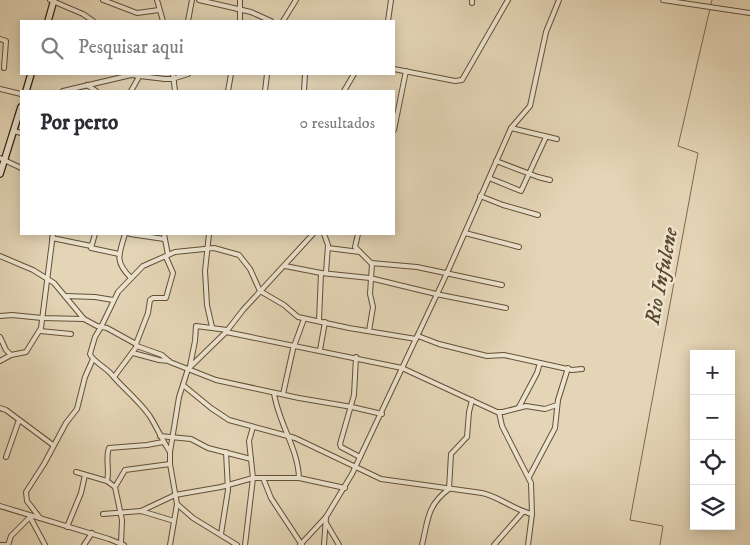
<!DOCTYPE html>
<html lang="pt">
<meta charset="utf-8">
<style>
body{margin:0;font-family:"IM FELL DW Pica",serif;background:#f2f2f3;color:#2b2b33}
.controls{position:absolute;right:15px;bottom:15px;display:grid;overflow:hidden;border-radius:0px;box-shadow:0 2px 12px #0003}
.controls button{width:45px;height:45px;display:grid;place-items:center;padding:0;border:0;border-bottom:1px solid #e1e1e2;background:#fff;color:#2b2b33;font:25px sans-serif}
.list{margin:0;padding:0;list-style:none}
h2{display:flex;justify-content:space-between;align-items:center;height:65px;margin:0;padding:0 20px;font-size:21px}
h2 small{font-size:16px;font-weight:400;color:#7c7c81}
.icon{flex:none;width:28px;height:28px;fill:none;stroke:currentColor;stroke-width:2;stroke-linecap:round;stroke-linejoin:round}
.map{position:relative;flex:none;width:750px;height:545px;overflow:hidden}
.search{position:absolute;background:#fff;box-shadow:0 2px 12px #0003;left:20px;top:20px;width:375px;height:55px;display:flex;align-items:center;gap:12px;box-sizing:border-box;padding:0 18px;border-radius:0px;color:#7c7c81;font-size:19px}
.panel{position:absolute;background:#fff;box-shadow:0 2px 12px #0003;left:20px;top:90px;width:375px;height:145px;border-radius:0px}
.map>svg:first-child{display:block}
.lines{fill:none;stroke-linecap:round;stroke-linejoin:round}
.stream{stroke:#7c694f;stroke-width:1}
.street-casing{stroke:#635036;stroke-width:6}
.secondary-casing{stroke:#38230b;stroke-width:8}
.street{stroke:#ede4d0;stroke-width:4}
.secondary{stroke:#ede4d0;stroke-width:5.5}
.labels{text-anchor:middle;stroke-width:5;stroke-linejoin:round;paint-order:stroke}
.water-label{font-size:21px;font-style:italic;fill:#5a462d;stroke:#ede4d0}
</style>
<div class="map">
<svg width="750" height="545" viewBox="0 0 750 545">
<rect width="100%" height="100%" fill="#e4d5b6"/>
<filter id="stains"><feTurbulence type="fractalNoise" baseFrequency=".004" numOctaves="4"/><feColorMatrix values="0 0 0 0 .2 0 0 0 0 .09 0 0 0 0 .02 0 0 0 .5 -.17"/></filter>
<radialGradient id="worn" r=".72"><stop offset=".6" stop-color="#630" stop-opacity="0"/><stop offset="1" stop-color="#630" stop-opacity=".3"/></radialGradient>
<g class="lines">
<path class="stream" d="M660 545 663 526 630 520 698 153 678 146 712 0"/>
<defs>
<g id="street">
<path d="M50 0 83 14 93 21"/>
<path d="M103 0 137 13 159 10"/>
<path d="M157 0 163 21"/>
<path d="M199 0 251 12 271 21"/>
<path d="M663 0 750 13"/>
<path d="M472 3V0"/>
<path d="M188 21 192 0"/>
<path d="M240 21V0"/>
<path d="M283 21 296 0"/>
<path d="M388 21 391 0"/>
<path d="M0 39 6 41 4 68"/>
<path d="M394 69 455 81 462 80 508 0"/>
<path d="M173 74 175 91"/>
<path d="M87 85 96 91"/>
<path d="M0 89 21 94"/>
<path d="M63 91 131 75 165 79H172L188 74"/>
<path d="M131 91 140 75"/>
<path d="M228 91 231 74"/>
<path d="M265 91 267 74"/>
<path d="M304 91 305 74"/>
<path d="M344 91 354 74"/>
<path d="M511 128 557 139"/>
<path d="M394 130 406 71"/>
<path d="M14 131 21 133"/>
<path d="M0 158 21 168"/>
<path d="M496 161 538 177 550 180"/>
<path d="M489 178 521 191 546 137"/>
<path d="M480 196 503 205 538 215"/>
<path d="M465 233 519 247"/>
<path d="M95 234 91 248 119 254"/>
<path d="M125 234C119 255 114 261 131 278"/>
<path d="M130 234 164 239"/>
<path d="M164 234 168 255"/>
<path d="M209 234 205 271 207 305 212 327"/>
<path d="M324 234 328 245 326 273"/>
<path d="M358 234 355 247 372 264 370 294 373 307 369 331"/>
<path d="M52 238 91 246"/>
<path d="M328 248 360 252"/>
<path d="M0 256 33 270 54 283 84 319 97 326 107 328 136 344 137 346 162 355 170 362 216 380 299 398 352 407 382 414"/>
<path d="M371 263 417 267 502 285"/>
<path d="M285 266 321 273 370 278 436 294 506 308"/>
<path d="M65 296 95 297 113 300"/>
<path d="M0 316 12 315 42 318 84 319"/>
<path d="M319 321 321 273"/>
<path d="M40 331 71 334"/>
<path d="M226 332 402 368 497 412H503L526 406 545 409 557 405"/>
<path d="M418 336 439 344 487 356 504 355 572 370 582 369"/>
<path d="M0 337 6 350 11 355"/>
<path d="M136 344 148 313 150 300 153 298H166L173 273 166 257"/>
<path d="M320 350 325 322"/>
<path d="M133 353 159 360 169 361"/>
<path d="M356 357 354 395 340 444 341 447 360 457"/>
<path d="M0 361 11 355 26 352 41 328 53 234"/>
<path d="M190 366 195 341 196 326 227 330"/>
<path d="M114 377 137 346"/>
<path d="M183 385 211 408 229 420 295 438 381 479 482 493C500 497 514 510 532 514"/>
<path d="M274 393C278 422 298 448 299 478"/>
<path d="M283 394 293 349 304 319"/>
<path d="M519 407 537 373 540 363"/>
<path d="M0 408 6 410 53 445"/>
<path d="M499 412 502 426 531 483 532 514 528 545"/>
<path d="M160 436 191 439 208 448 251 459"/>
<path d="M170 452C162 440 157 427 149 415 138 400 124 389 112 375 107 368 92 361 90 354L95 337 101 327 118 292 143 266 175 252 214 248 239 255 250 269 260 291 284 305 298 317 349 328 416 339"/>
<path d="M6 457 19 420"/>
<path d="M76 472 107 481 115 487 122 520 121 543"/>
<path d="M529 477 555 428 558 400 568 368"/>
<path d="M263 478 271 498 302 545"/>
<path d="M107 481C110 470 105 459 109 448L147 445 163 442"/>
<path d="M115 487 125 470 170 464"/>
<path d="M177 504 193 518 237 545"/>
<path d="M0 506 109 539 124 545"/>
<path d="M141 511 175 495 221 487 253 478H299L345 488"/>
<path d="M103 514 141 511 174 521"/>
<path d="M30 517 45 545"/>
<path d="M40 518 27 501 26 492 44 464 66 423 77 409 85 377 93 359"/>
<path d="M326 523 339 545"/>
<path d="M67 527 81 493 85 475"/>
<path d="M221 534 228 490 226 452"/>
<path d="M0 545H8L11 536 31 516"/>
<path d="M84 545 92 533"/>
<path d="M170 545 177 504 170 464V452L179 397 188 369 226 332 243 310 313 234"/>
<path d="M245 545 253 478 249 441 253 427"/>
<path d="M300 545 326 517 352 474 447 273 511 128 530 106 546 32 559 0"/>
<path d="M324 545 326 517"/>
<path d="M422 545C428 520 427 505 449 489L451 454 467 437 469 412 472 400"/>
<path d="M494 545 523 512"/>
</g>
<g id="secondary">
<path d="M48 21 54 0"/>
<path d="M26 91 31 74"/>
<path d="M0 174 21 107"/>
</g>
</defs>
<use href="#street" class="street-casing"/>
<use href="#secondary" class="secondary-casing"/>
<use href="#street" class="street"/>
<use href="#secondary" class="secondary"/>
</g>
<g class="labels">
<g class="water-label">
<text transform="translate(661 276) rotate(-79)" y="7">Rio Infulene</text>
</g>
</g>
<rect width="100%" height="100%" filter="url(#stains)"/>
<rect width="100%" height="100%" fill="url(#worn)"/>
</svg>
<div class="controls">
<button>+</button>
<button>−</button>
<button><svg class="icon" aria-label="locate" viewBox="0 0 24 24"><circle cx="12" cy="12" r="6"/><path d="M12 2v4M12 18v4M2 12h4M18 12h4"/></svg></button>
<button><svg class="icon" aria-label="layers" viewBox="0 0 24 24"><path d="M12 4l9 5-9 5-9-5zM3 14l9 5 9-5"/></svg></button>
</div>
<div class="search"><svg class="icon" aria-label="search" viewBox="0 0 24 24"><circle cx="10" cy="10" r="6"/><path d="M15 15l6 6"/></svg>Pesquisar aqui</div>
<section class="panel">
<h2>Por perto<small>0 resultados</small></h2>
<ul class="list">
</ul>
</section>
</div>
